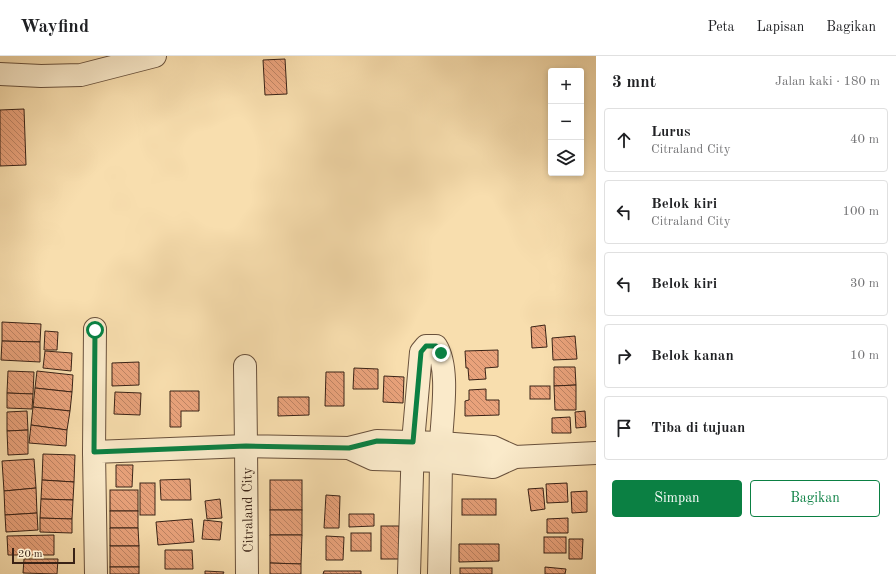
<!DOCTYPE html>
<html lang="id">
<meta charset="utf-8">
<style>
body{margin:0;font-family:"Old Standard TT",serif;background:#f6f6f6;color:#202124}
.controls{position:absolute;right:12px;top:12px;display:grid;overflow:hidden;border-radius:4px;box-shadow:0 2px 6px #0003}
.controls button{width:36px;height:36px;display:grid;place-items:center;padding:0;border:0;border-bottom:1px solid #e0e0e0;background:#fff;color:#202124;font:20px sans-serif}
.scale{position:absolute;left:12px;bottom:10px;width:63px;box-sizing:border-box;padding-left:4px;border:2px solid #392216;border-top:0;font-size:11px;line-height:14px;white-space:nowrap;color:#392216;-webkit-text-stroke:3px #faeaca;paint-order:stroke}
.stop{position:absolute;width:12px;height:12px;margin:-9px;border:3px solid #0b8043;border-radius:50%;background:#fff}
.stop.end{background:#0b8043;border-color:#fff;box-shadow:0 1px 4px #0008}
.list{margin:0;padding:0;list-style:none}
h2{display:flex;justify-content:space-between;align-items:center;height:52px;margin:0;padding:0 16px;font-size:17px}
h2 small{font-size:13px;font-weight:400;color:#757577}
.list li{display:grid;grid-template-columns:26px 1fr auto;gap:12px;align-items:center;box-sizing:border-box;height:64px;margin:0 8px 8px;padding:0 8px;border:1px solid #e0e0e0;border-radius:4px}
.list b{display:block;font-size:15px;white-space:nowrap}
.list p{margin:0;font-size:13px;white-space:nowrap;color:#757577}
.list em{font-size:13px;font-style:normal;color:#757577}
.actions{display:flex;gap:8px;padding:12px 16px}
.actions a{flex:1;padding:9px 0;border:1px solid #0b8043;border-radius:4px;text-align:center;font-size:14px;color:#0b8043}
.actions .main{background:#0b8043;color:#fff}
.icon{flex:none;width:22px;height:22px;fill:none;stroke:currentColor;stroke-width:2;stroke-linecap:round;stroke-linejoin:round}
.map{position:relative;flex:none;width:596px;height:518px;overflow:hidden}
header{display:flex;align-items:center;gap:24px;box-sizing:border-box;height:56px;padding:0 20px;background:#fff;border-bottom:1px solid #e0e0e0}
header strong{font-size:19px}
nav{display:flex;gap:22px;margin-inline-start:auto;font-size:14px}
main{display:flex}
aside{flex:1;background:#fff}
.map>svg:first-child{display:block}
.building{fill:url(#building-back-hatch);stroke:#392216}
.lines{fill:none;stroke-linecap:round;stroke-linejoin:round}
.minor-casing{stroke:#69513c;stroke-width:24}
.minor{stroke:#faeaca;stroke-width:22}
.route{stroke:#0b8043;stroke-width:5}
.labels{text-anchor:middle;stroke-width:4;stroke-linejoin:round;paint-order:stroke}
.street-label{font-size:14px;fill:#392216;stroke:#faeaca}
</style>
<header>
<strong>Wayfind</strong>
<nav><a>Peta</a><a>Lapisan</a><a>Bagikan</a></nav>
</header>
<main>
<div class="map">
<svg width="596" height="518" viewBox="0 0 596 518">
<defs>
<pattern id="building-back-hatch" width="6" height="6" patternUnits="userSpaceOnUse"><rect width="6" height="6" fill="#e9a27b"/><path d="M-1 5l2 2M0 0l6 6M5-1l2 2" fill="none" stroke="#be8464"/></pattern>
</defs>
<rect width="100%" height="100%" fill="#f8deae"/>
<filter id="stains"><feTurbulence type="fractalNoise" baseFrequency=".005" numOctaves="4"/><feColorMatrix values="0 0 0 0 .2 0 0 0 0 .09 0 0 0 0 .02 0 0 0 .5 -.17"/></filter>
<radialGradient id="worn" r=".72"><stop offset=".6" stop-color="#630" stop-opacity="0"/><stop offset="1" stop-color="#630" stop-opacity=".3"/></radialGradient>
<g class="building">
<path d="M285 3 287 38 265 39 263 4Z"/>
<path d="M24 53 26 109 0 110V54Z"/>
<path d="M2 266 41 268 40 286 2 285Z"/>
<path d="M545 269 547 291 532 292 531 271Z"/>
<path d="M45 275 58 276 57 294H44Z"/>
<path d="M575 280 577 303 553 304 552 282Z"/>
<path d="M2 285 40 286V306L1 304Z"/>
<path d="M498 294V311L485 312 486 323 469 324 468 312H466L465 295Z"/>
<path d="M45 295 72 297 71 315 43 312Z"/>
<path d="M139 306V329L112 330V307Z"/>
<path d="M554 311H575L576 329 554 330Z"/>
<path d="M354 312 378 313V333H353Z"/>
<path d="M8 315 34 316 33 338 7 337Z"/>
<path d="M37 315 73 319 72 336 35 332Z"/>
<path d="M326 316H344V350H325Z"/>
<path d="M384 320 404 321 403 347 383 346Z"/>
<path d="M576 329V354H555L554 330Z"/>
<rect x="530" y="330" width="20" height="13"/>
<path d="M35 332 72 336 70 355 33 351Z"/>
<path d="M486 333V344H499V359L465 360V345L469 344V334Z"/>
<path d="M170 335H199V355H181V371H170Z"/>
<path d="M115 336 141 337 140 359 114 358Z"/>
<path d="M7 337 33 338 32 353 7 352Z"/>
<path d="M278 341H309V359L278 360Z"/>
<path d="M33 351 70 355 67 374 31 369Z"/>
<path d="M27 355 28 374 7 375V356Z"/>
<path d="M585 355 586 371 576 372 575 356Z"/>
<path d="M570 361 571 377H552V362Z"/>
<path d="M31 369 67 374 66 390 29 387Z"/>
<path d="M28 374V398L8 399 7 375Z"/>
<path d="M43 398 75 399 74 426 42 424Z"/>
<path d="M34 403 36 432 4 435 2 405Z"/>
<path d="M116 409H133L132 431H116Z"/>
<path d="M190 423 191 444H161L160 424Z"/>
<path d="M42 424 74 426 73 444 41 443Z"/>
<rect x="270" y="424" width="32" height="30"/>
<rect x="140" y="427" width="15" height="32"/>
<path d="M567 427 568 446 547 447 546 428Z"/>
<path d="M36 432 37 457 5 459 4 435Z"/>
<path d="M543 432 545 453 531 455 528 433Z"/>
<rect x="110" y="434" width="28" height="21"/>
<path d="M587 435V456L572 457 571 436Z"/>
<path d="M326 439 340 440 339 472H324Z"/>
<path d="M41 443 73 444 72 463 40 462Z"/>
<path d="M220 443 222 462 207 463 205 445Z"/>
<rect x="462" y="443" width="34" height="16"/>
<rect x="270" y="454" width="32" height="25"/>
<rect x="110" y="455" width="28" height="17"/>
<path d="M37 457 38 474 6 476 5 459Z"/>
<path d="M349 458H374V470L349 471Z"/>
<path d="M40 462 72 463V477L40 476Z"/>
<path d="M568 462V477H547V463Z"/>
<path d="M192 463 194 486 158 489 156 466Z"/>
<path d="M204 464 222 466 220 484 202 483Z"/>
<rect x="381" y="470" width="18" height="33"/>
<path d="M110 472H138L139 490H110Z"/>
<rect x="351" y="477" width="20" height="18"/>
<path d="M54 479V499H8L7 480Z"/>
<path d="M270 479H302L301 508 270 507Z"/>
<path d="M326 480 344 481 343 504H326Z"/>
<rect x="544" y="481" width="22" height="16"/>
<path d="M569 483H583L582 503H569Z"/>
<path d="M459 488H499V505L459 506Z"/>
<rect x="110" y="490" width="29" height="21"/>
<path d="M165 494H192L193 513H165Z"/>
<path d="M24 503H58L57 518 23 517Z"/>
<path d="M270 507 301 508V518H270Z"/>
<rect x="110" y="511" width="29" height="7"/>
<path d="M545 511 566 513 565 518H545Z"/>
<rect x="460" y="512" width="32" height="6"/>
<path d="M205 515 224 516 223 518H205Z"/>
<path d="M324 515H361V518H323Z"/>
</g>
<g class="lines">
<defs>
<g id="minor">
<path d="M0 18 41 20 81 19 155 0"/>
<path d="M245 310 246 390 349 392 377 385 441 387 493 391 515 401"/>
<path d="M349 392 373 403 442 405 493 411 515 401 596 397"/>
<path d="M94 396 95 273"/>
<path d="M96 518 94 396 246 390 247 518"/>
<path d="M409 518 413 386 421 296 426 290H436C450 312 442 360 441 386 441 430 440 474 439 518"/>
</g>
</defs>
<use href="#minor" class="minor-casing"/>
<use href="#minor" class="minor"/>
</g>
<g class="lines">
<path class="route" d="M95 274 94 396 246 390 349 392 377 385 413 386 421 296 426 290H436L441 297"/>
</g>
<g class="labels">
<g class="street-label">
<text transform="translate(247 454) rotate(-91)" y="5">Citraland City</text>
</g>
</g>
<rect width="100%" height="100%" filter="url(#stains)"/>
<rect width="100%" height="100%" fill="url(#worn)"/>
</svg>
<div class="controls">
<button>+</button>
<button>−</button>
<button><svg class="icon" aria-label="layers" viewBox="0 0 24 24"><path d="M12 4l9 5-9 5-9-5zM3 14l9 5 9-5"/></svg></button>
</div>
<div class="scale">20 m</div>
<div class="stop" style="left:95px;top:274px"></div>
<div class="stop end" style="left:441px;top:297px"></div>
</div>
<aside>
<h2>3 mnt<small>Jalan kaki · 180 m</small></h2>
<ul class="list">
<li><svg class="icon" aria-label="ahead" viewBox="0 0 24 24"><path d="M12 20V5M6 11l6-6 6 6"/></svg><div><b>Lurus</b><p>Citraland City</p></div><em>40 m</em></li>
<li><svg class="icon" aria-label="left" viewBox="0 0 24 24"><path d="M17 20v-9H6M10 6l-5 5 5 5"/></svg><div><b>Belok kiri</b><p>Citraland City</p></div><em>100 m</em></li>
<li><svg class="icon" aria-label="left" viewBox="0 0 24 24"><path d="M17 20v-9H6M10 6l-5 5 5 5"/></svg><div><b>Belok kiri</b></div><em>30 m</em></li>
<li><svg class="icon" aria-label="right" viewBox="0 0 24 24"><path d="M7 20v-9h11M14 6l5 5-5 5"/></svg><div><b>Belok kanan</b></div><em>10 m</em></li>
<li><svg class="icon" aria-label="arrive" viewBox="0 0 24 24"><path d="M6 21V4h12l-3 4 3 4H6"/></svg><div><b>Tiba di tujuan</b></div></li>
</ul>
<div class="actions"><a class="main">Simpan</a><a>Bagikan</a></div>
</aside>
</main>
